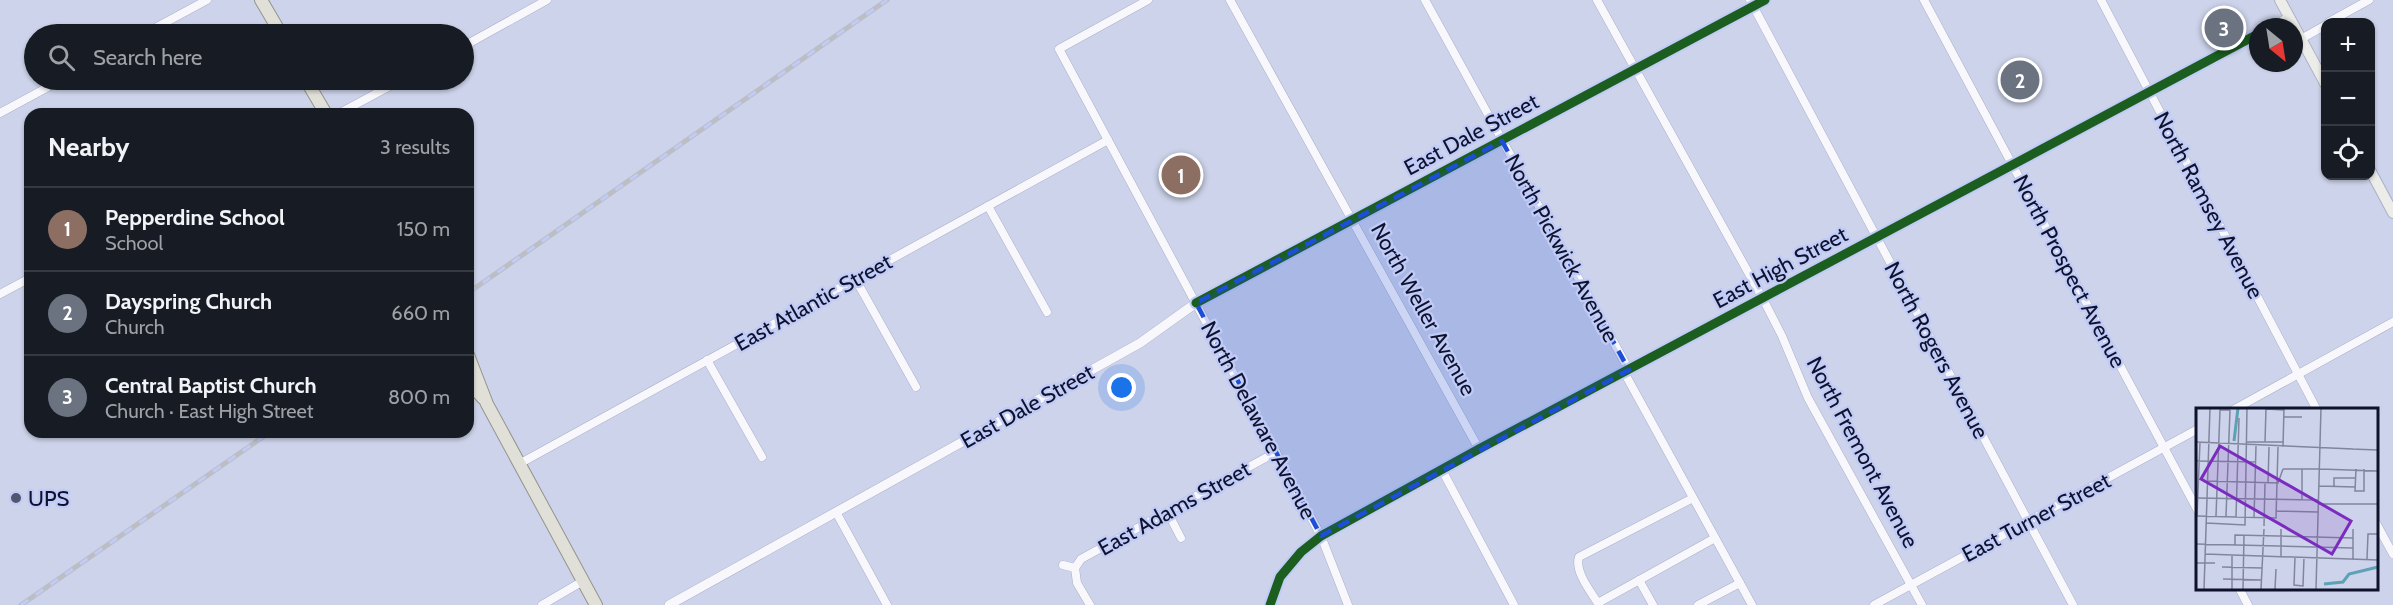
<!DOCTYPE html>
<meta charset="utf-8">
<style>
body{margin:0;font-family:Cabin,sans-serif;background:#242831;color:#f1f3f6}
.controls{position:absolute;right:18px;top:18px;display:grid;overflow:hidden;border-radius:12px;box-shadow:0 2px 4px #0004}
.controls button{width:54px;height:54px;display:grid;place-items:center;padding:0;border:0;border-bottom:2px solid #363941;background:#171b24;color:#f1f3f6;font:30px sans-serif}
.compass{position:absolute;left:2249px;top:18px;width:54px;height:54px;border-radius:50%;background:#171b24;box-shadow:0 2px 4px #0004;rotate:150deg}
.you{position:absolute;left:1122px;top:388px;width:21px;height:21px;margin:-15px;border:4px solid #fff;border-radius:50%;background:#1a73e8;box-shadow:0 0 0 9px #1a73e833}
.badge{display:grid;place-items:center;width:39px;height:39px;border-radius:50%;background:#d93025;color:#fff;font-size:20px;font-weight:700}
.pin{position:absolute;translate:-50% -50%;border:3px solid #fff;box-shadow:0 2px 6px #0006}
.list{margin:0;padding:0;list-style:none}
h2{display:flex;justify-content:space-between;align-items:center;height:78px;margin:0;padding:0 24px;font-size:26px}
h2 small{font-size:20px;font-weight:400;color:#9ea1a6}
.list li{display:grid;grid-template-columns:39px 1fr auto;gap:18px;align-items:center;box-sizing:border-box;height:84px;padding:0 24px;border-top:2px solid #363941}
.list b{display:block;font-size:22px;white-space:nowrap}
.list p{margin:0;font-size:20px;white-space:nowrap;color:#9ea1a6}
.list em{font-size:20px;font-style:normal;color:#9ea1a6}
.icon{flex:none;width:33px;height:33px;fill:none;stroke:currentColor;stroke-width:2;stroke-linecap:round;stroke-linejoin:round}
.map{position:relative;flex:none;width:2393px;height:605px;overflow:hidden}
.search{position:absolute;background:#171b24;box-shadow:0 2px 4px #0004;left:24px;top:24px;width:450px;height:66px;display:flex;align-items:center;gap:15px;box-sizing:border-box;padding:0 21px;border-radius:33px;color:#9ea1a6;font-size:22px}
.panel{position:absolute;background:#171b24;box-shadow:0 2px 4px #0004;left:24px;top:108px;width:450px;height:330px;border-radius:18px}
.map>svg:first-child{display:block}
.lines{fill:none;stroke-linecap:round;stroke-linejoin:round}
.minor-casing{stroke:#abb0c8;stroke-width:9}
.tertiary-casing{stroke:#abb0c8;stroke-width:10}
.secondary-casing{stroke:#abb0c8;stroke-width:12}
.primary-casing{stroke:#94938c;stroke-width:14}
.minor{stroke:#f8f8fc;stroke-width:8}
.tertiary{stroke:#f8f8fc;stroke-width:9}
.secondary{stroke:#ecece9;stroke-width:10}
.primary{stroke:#e1e0d8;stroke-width:12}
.rail-casing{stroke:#bcbec5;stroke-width:5}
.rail{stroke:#c0cbf7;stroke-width:3;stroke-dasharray:9;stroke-linecap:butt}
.cycleway-casing{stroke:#c0cbf7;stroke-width:13}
.cycleway{stroke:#1b5e20;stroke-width:9}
.marked{fill:#1d4ed8;fill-opacity:0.2;stroke:#1d4ed8;stroke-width:4.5;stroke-dasharray:12 8;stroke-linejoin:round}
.poi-dot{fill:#51566e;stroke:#c0cbf7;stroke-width:2}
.labels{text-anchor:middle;stroke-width:4.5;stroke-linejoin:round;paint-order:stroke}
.street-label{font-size:22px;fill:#0e122c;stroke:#c0cbf7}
.poi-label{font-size:22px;fill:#0e122c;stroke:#c0cbf7;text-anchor:start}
.inset-river{fill:none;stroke:#5da1b6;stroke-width:3}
.inset-road{fill:none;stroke:#81869e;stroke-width:1.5}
.view{fill:#7b2cbf;fill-opacity:0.15;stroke:#7b2cbf;stroke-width:3}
.inset-edge{fill:none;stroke:#0e122c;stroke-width:3}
</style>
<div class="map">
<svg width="2393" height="605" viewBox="0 0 2393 605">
<rect width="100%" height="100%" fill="#cdd3ea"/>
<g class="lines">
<defs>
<g id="minor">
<path d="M1148 0 1059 49 1321 536 1348 605"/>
<path d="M1230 0 1479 449"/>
<path d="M1425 0 1629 370"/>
<path d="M1597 0 1763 299 1782 336 1808 398 1922 605"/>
<path d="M1750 0 2073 605"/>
<path d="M1924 0 2198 511"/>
<path d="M2101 0 2317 410"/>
<path d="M2329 22 2369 0"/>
<path d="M2271 27 2289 17"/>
<path d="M144 34 207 0"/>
<path d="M2301 39 2326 25"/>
<path d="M464 46 547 0"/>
<path d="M0 113 61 80"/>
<path d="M338 114 401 80"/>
<path d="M988 206 1047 312"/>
<path d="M856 280 916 387"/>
<path d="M0 294 30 278"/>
<path d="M707 360 762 457"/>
<path d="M1624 372 1752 605"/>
<path d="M2233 410 2393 322"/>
<path d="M519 464 1108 140"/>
<path d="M1442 470 1514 605"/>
<path d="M836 512 887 605"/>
<path d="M1168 513 1181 538"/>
<path d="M2376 523 2393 554"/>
<path d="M1063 565 1075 568"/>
<path d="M1075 568 1081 559 1276 452"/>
<path d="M1075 568 1077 583 1090 605"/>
<path d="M1639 580 1653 605"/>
<path d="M2239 588 2248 605"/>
<path d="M1598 603 1715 538"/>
<path d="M542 605 583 581"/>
<path d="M1270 605 1280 577 1301 552 1321 536 1479 449 2258 34"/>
<path d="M1599 605C1592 593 1574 572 1579 557L1693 498"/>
<path d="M1698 605 1740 583"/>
<path d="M1874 605 2198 429"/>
</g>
<path id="tertiary" d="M669 605 1140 343 1196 303 1765 0"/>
<g id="secondary">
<path d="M2280 0 2326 85"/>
<path d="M2370 170 2393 213"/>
</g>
<g id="primary">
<path d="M261 0 281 34"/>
<path d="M306 80 326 114"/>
<path d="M468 355 487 404 596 605"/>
<path d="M468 381 483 398"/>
</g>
</defs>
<use href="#minor" class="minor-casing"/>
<use href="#tertiary" class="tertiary-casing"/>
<use href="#secondary" class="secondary-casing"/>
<use href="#primary" class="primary-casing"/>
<use href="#minor" class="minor"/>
<use href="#tertiary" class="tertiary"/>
<use href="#secondary" class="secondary"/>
<use href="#primary" class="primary"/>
<defs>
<g id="rail">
<path d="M468 293 887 0"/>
<path d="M21 605 270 432"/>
</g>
</defs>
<use href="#rail" class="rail-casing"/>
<use href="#rail" class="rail"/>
<defs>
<g id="cycleway">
<path d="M1196 303 1765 0"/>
<path d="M1270 605 1280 577 1301 552 1321 536 1479 449 2258 34"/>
</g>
</defs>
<use href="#cycleway" class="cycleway-casing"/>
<use href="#cycleway" class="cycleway"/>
</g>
<path class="marked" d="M1502 141 1629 370 1321 536 1196 303Z"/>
<circle class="poi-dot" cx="16" cy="498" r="6"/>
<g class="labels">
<g class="street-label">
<text transform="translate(1471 134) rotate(-28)" y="8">East Dale Street</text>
<text transform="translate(2209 205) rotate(62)" y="8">North Ramsey Avenue</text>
<text transform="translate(1562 248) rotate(61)" y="8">North Pickwick Avenue</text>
<text transform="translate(1780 267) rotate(-28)" y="8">East High Street</text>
<text transform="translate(2070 271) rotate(62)" y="8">North Prospect Avenue</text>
<text transform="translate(813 302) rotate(-29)" y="8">East Atlantic Street</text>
<text transform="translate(1424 309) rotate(61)" y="8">North Weller Avenue</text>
<text transform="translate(1937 350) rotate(62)" y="8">North Rogers Avenue</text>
<text transform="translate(1027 406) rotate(-29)" y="8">East Dale Street</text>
<text transform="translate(1259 420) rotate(62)" y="8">North Delaware Avenue</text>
<text transform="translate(1863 452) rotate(62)" y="8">North Fremont Avenue</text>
<text transform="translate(1174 508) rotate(-29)" y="8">East Adams Street</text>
<text transform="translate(2036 517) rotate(-28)" y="8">East Turner Street</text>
</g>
<g class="poi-label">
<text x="28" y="506">UPS</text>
</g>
</g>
<g transform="translate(2196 408)">
<rect width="182" height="182" fill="#cdd3ea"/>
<path class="inset-river" d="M38 33 42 0M128 176 147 174 153 166 182 159"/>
<path class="inset-road" d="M70 1 88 2M88 9H106M0 34 157 41M51 34H87M69 34 70 0M87 39 88 0M155 41 182 42M0 53 60 54M87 61H123M106 61V92M124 61 182 63M160 61 159 83H168V61M12 73 82 75 87 61M59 75 60 38M72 75 73 39M123 78 159 79M138 78V70H159M0 90 122 92M122 96H182M80 103 122 104M0 108 80 110 82 39M1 108 4 34M20 108 24 2H34M30 108 34 2M40 109 43 10M58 109 59 75M10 115 49 117 51 0M68 118 69 75M0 136 157 140M39 137V127L157 130M9 146 182 152M85 148V121M99 149 98 177 107 178 108 149M157 151V121M171 151 172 126H182M0 155H19M26 159 66 160M27 171 66 172M8 181 14 0M36 181V147M47 181 48 127M65 181 68 121M79 181 80 161M120 181 125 0"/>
<path class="view" d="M24 38 155 113 136 146 5 71Z"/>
<rect width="182" height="182" class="inset-edge"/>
</g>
</svg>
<div class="controls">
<button>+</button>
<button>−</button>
<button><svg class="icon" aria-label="locate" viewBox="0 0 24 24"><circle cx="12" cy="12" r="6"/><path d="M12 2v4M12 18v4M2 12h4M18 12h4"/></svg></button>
</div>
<svg class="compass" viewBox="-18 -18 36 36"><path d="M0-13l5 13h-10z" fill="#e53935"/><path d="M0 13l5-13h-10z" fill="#9ea1a6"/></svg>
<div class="you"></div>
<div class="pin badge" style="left:1181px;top:175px;background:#8d6e63">1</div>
<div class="pin badge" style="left:2020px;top:80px;background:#6b7280">2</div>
<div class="pin badge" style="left:2224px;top:28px;background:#6b7280">3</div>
<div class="search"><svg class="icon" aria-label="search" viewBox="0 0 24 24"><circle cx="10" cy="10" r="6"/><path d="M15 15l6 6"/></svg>Search here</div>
<section class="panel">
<h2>Nearby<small>3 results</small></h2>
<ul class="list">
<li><span class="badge" style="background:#8d6e63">1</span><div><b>Pepperdine School</b><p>School</p></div><em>150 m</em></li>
<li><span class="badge" style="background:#6b7280">2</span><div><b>Dayspring Church</b><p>Church</p></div><em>660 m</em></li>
<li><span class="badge" style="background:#6b7280">3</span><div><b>Central Baptist Church</b><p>Church · East High Street</p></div><em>800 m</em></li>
</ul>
</section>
</div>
